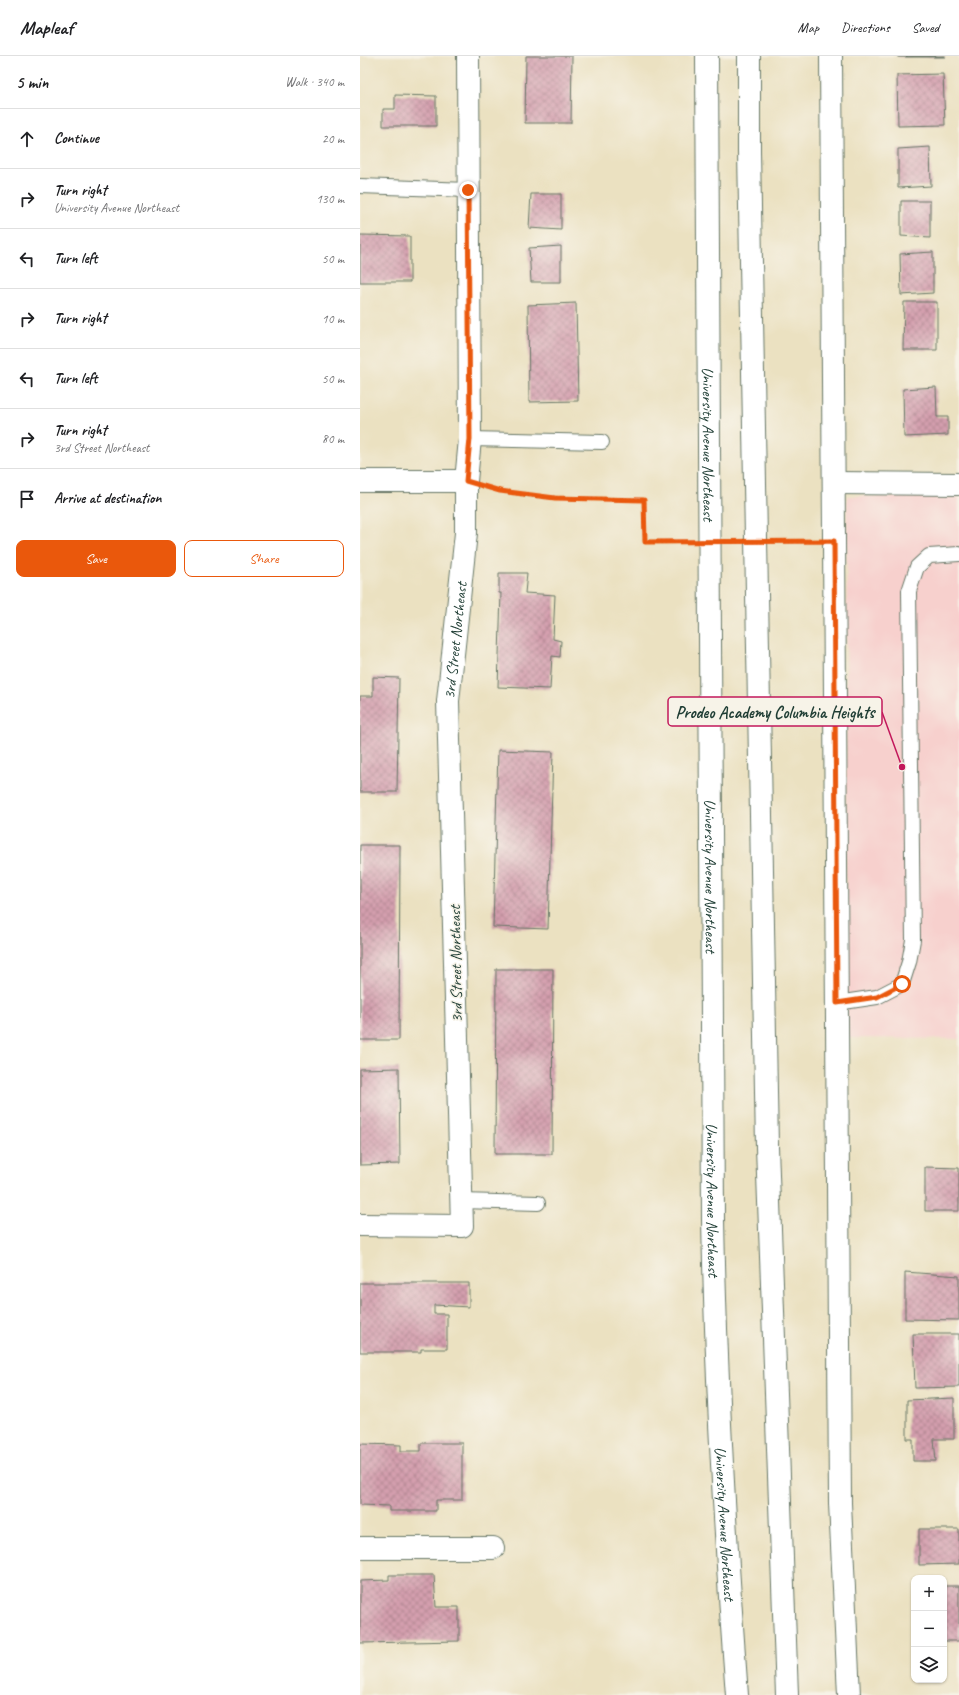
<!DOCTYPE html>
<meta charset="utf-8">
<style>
body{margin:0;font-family:Caveat,sans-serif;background:#f2f2f2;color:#202124}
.controls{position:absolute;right:12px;bottom:12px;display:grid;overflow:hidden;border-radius:8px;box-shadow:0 1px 3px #0004}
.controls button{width:36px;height:36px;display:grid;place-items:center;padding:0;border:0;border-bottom:1px solid #e0e0e0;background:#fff;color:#202124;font:20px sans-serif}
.stop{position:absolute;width:12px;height:12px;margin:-9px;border:3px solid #ea580c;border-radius:50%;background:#fff}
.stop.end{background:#ea580c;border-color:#fff;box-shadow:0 1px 4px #0008}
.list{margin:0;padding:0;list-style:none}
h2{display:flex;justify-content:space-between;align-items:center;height:52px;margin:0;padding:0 16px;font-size:17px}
h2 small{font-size:13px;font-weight:400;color:#757577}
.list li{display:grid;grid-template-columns:26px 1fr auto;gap:12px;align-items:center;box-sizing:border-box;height:60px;padding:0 16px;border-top:1px solid #e0e0e0}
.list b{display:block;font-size:15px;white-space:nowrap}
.list p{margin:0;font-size:13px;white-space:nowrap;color:#757577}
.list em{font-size:13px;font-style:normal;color:#757577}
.actions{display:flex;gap:8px;padding:12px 16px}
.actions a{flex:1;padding:9px 0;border:1px solid #ea580c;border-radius:8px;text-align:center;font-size:14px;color:#ea580c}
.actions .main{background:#ea580c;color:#fff}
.icon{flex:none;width:22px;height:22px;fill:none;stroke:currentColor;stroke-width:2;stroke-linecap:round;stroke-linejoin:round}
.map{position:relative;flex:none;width:599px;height:1639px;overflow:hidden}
header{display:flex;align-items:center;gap:24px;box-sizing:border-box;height:56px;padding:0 20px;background:#fff;border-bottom:1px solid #e0e0e0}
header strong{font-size:19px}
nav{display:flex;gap:22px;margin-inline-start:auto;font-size:14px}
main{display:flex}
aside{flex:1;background:#fff}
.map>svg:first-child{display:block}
.built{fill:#f7d0cd}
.building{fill:url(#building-cross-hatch)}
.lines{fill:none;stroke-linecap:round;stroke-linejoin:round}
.lane-casing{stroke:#667665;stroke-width:16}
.street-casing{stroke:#667665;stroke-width:24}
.primary-casing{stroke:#667665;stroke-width:24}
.path{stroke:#667665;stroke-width:2.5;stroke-dasharray:1 3;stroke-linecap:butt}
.lane{stroke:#fff;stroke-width:14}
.street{stroke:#fff;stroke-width:22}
.primary{stroke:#fff;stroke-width:22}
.path-bridge{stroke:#667665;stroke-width:2.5;stroke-dasharray:1 3;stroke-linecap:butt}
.route{stroke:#ea580c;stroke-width:5}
.labels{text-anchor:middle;stroke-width:3;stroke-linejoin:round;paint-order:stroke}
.street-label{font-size:16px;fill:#1f3d34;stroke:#f7f3e8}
.leader{fill:none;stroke:#c2185b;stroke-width:1.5}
.callout-dot{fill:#c2185b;stroke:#f7f3e8;stroke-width:1.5}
.callout{fill:#f7f3e8;stroke:#c2185b;stroke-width:1.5}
.callout-label{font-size:17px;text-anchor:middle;font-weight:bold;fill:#1f3d34}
</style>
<header>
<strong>Mapleaf</strong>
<nav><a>Map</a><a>Directions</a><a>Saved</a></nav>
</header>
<main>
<aside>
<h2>5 min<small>Walk · 340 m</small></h2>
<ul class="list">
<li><svg class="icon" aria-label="ahead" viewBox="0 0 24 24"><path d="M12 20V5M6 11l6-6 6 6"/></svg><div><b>Continue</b></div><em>20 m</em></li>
<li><svg class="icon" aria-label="right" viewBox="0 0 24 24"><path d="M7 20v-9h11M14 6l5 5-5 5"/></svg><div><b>Turn right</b><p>University Avenue Northeast</p></div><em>130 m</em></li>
<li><svg class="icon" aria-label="left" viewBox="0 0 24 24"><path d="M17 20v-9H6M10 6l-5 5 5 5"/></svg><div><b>Turn left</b></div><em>50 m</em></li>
<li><svg class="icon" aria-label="right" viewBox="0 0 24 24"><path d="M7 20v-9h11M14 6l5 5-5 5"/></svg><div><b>Turn right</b></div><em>10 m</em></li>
<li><svg class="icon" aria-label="left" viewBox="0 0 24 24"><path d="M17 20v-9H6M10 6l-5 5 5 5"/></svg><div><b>Turn left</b></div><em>50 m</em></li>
<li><svg class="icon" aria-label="right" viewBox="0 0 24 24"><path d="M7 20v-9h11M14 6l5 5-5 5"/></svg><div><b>Turn right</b><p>3rd Street Northeast</p></div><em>80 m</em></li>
<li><svg class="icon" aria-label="arrive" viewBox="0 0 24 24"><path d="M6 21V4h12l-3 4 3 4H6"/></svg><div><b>Arrive at destination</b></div></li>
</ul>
<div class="actions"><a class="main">Save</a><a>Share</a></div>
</aside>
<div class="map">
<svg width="599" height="1639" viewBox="0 0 599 1639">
<defs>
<pattern id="building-cross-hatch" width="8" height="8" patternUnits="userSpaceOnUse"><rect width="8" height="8" fill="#d49fae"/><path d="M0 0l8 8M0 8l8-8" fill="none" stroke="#ab838e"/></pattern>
</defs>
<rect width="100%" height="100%" fill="#f7f3e8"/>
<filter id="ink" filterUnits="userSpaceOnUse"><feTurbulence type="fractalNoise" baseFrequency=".025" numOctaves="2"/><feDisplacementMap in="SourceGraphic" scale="8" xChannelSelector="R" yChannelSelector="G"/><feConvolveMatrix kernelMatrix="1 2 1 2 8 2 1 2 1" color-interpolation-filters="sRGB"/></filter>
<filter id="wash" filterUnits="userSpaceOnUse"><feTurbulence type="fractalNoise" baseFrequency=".012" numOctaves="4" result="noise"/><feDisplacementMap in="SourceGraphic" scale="16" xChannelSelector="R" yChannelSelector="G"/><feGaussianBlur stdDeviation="0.9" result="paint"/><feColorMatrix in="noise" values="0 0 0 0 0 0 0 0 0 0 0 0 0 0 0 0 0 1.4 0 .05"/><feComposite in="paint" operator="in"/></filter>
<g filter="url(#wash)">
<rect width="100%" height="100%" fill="#ebe1c1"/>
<path class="built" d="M487 440 599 441V983L485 982Z"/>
<g id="blocks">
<g class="building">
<path d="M166 0H212L211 67H165Z"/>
<rect x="538" y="0" width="47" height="1"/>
<path d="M583 18 585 69 538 70 537 19Z"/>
<path d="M35 39 76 40V70H23V53H35Z"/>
<path d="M570 91 571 130 538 132V93Z"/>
<path d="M171 138H201V174L169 172Z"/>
<path d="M541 145H570V182L541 180Z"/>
<path d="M0 179 50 180V226H0Z"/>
<path d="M201 190V226H171L169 192Z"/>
<path d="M573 196V237L541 239 540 198Z"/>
<path d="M544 246H577V294H543Z"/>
<path d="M216 247 218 345 169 346 168 249Z"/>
<path d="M576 331 577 361H588V379L544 381 543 333Z"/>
<path d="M139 517H167L165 537 195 539 193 583 201 585 200 601 192 600 190 633 138 631 141 537H139Z"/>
<path d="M13 621 39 622 37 736H0V640H13Z"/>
<path d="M138 694 193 696 188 873 133 871Z"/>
<path d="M0 789H40L39 984H0Z"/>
<path d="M136 913H193L192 1098H135Z"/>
<path d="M39 1012 40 1108 0 1109V1013Z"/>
<path d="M565 1111 599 1112V1155H565Z"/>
<path d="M545 1216 599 1220V1264L545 1263Z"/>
<path d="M0 1227H109V1251L74 1249V1258H87V1293H61V1296H0Z"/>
<path d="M553 1278H599V1331L555 1332Z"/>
<path d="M594 1342V1383H574L576 1405H553V1383H547V1344Z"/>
<path d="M61 1387H102V1444H76V1455H29V1450L0 1449V1388L41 1389V1395H61Z"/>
<path d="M559 1473H599V1508L559 1509Z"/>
<path d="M29 1519H74L76 1551H99V1585L0 1587V1525L29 1524Z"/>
<rect x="584" y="1530" width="15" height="55"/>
<path d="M553 1567H554V1585H552Z"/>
</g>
</g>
</g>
<g filter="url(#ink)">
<use href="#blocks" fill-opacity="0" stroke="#667665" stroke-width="1"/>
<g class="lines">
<defs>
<g id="lane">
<path d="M0 130 108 134"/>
<path d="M110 383 242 386"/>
<path d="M477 947 517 941 542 928 549 906 553 884 549 535 557 511 569 500 599 498"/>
<path d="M101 1145 178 1147"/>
</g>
<g id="street">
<path d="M471 0 480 1447 489 1639"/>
<path d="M0 425H106"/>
<path d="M474 427 599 428"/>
<path id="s1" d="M0 1169 102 1170 88 645 106 477V425L110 383 108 0"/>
<path d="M0 1492H133"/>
</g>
<g id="primary">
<path id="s2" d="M347 0 353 1163C356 1322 365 1481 377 1639"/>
<path d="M389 0V95L407 1091 427 1639"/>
</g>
</defs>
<use href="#lane" class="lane-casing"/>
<use href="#street" class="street-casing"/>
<use href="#primary" class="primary-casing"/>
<path class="path" d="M129 432C172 444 218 442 262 443"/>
<use href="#lane" class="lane"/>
<use href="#street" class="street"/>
<use href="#primary" class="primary"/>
<path class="path-bridge" d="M262 443 284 444 285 486 474 485"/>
</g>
</g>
<g class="lines" filter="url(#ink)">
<path class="route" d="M108 134 110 383 106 425 140 435 195 442 284 444 285 486 474 485 477 947 517 941 542 928"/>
</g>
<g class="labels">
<g class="street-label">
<text dy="6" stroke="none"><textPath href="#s2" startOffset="388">University Avenue Northeast</textPath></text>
<text dy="6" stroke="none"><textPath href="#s1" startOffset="688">3rd Street Northeast</textPath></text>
<text dy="6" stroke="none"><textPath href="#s2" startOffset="820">University Avenue Northeast</textPath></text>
<text transform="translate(95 908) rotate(-91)" y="6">3rd Street Northeast</text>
<text dy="6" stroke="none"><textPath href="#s2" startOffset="1144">University Avenue Northeast</textPath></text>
<text dy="6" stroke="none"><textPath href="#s2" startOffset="1468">University Avenue Northeast</textPath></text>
</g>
</g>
<path class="leader" d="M542 711L522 656"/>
<circle class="callout-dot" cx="542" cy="711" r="4"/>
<rect class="callout" x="308" y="641" width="214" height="29" rx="4"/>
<g class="callout-label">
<text x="415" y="662">Prodeo Academy Columbia Heights</text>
</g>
</svg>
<div class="controls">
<button>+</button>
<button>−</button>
<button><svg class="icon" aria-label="layers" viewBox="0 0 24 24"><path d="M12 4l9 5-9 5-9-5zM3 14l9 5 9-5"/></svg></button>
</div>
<div class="stop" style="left:542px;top:928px"></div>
<div class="stop end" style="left:108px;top:134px"></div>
</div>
</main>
